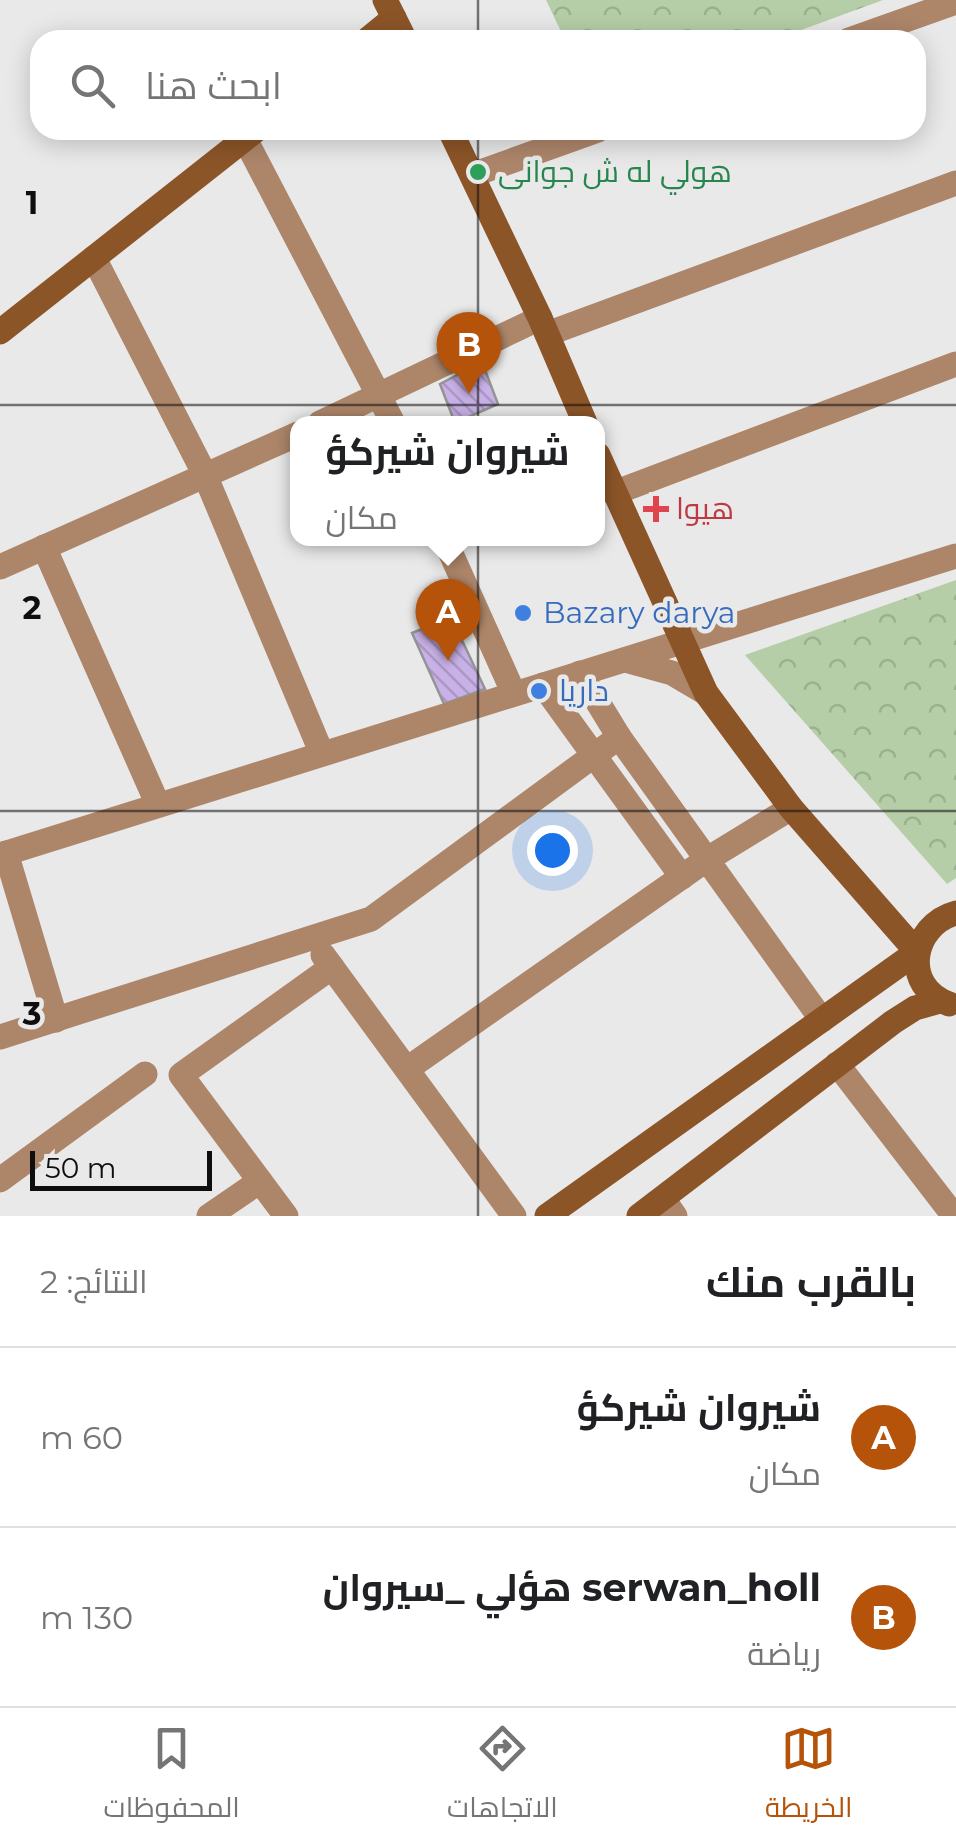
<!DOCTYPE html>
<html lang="ar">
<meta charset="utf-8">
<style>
body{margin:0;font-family:Montserrat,Cairo,sans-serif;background:#f2f2f2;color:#202124;direction:rtl}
.scale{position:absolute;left:30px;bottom:25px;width:182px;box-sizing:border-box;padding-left:10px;border:5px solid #0e0e0f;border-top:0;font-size:28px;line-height:35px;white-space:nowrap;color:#0e0e0f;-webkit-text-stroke:8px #e9e9ea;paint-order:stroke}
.you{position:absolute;left:552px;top:850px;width:35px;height:35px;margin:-25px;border:8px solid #fff;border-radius:50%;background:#1a73e8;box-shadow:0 0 0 15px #1a73e833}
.badge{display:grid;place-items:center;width:65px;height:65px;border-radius:50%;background:#b45309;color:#fff;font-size:32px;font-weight:700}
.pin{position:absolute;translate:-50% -82px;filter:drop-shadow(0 2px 5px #0008)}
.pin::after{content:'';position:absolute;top:52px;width:35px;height:30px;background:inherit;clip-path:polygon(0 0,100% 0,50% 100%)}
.popup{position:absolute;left:290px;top:416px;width:315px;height:130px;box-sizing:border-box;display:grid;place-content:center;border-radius:20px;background:#fff;filter:drop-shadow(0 2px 8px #0005);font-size:32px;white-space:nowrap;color:#757577}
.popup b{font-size:38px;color:#202124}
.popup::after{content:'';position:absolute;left:50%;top:100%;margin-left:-20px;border:20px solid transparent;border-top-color:#fff}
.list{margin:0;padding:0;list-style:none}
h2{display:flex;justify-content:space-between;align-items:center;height:130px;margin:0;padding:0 40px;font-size:42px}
h2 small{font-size:32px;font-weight:400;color:#757577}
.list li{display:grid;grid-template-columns:65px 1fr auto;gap:30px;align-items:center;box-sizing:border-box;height:180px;padding:0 40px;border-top:2px solid #e0e0e0}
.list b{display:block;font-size:38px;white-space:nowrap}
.list p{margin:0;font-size:32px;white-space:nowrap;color:#757577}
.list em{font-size:32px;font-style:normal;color:#757577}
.icon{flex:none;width:55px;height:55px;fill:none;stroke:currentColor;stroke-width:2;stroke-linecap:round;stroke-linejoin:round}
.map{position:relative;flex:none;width:956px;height:1216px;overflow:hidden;direction:ltr}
.search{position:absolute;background:#fff;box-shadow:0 5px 25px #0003;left:30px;right:30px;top:30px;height:110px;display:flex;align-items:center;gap:25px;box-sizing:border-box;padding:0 35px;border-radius:30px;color:#757577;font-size:38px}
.sheet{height:490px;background:#fff}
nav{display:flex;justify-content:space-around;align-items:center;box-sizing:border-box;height:140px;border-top:2px solid #e0e0e0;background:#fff;font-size:28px;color:#757577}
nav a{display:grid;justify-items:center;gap:5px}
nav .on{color:#b45309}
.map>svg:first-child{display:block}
.park{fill:url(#park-crowns)}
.building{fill:url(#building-back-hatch);stroke:#949495;stroke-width:2.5}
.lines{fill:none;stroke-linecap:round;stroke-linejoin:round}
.street{stroke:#ad866a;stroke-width:25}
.secondary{stroke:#8c5528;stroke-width:25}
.grid{fill:none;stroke:#0e0e0f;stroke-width:2.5;stroke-opacity:0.55}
.leisure-dot{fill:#2e9e5b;stroke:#e9e9ea;stroke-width:4}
.health-dot{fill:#e0444e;stroke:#e9e9ea;stroke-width:4}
.shop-dot{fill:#3f7fe0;stroke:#e9e9ea;stroke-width:4}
.labels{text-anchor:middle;stroke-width:9;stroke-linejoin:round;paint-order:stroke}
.leisure-label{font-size:30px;fill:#27864d;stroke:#e9e9ea;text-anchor:start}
.health-label{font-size:30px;fill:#be3a42;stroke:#e9e9ea;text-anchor:start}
.shop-label{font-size:30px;fill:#366cbe;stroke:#e9e9ea;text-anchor:start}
.grid-label{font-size:32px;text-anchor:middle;font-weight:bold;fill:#0e0e0f;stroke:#e9e9ea;stroke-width:9;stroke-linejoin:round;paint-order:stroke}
</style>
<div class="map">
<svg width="956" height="1216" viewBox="0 0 956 1216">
<defs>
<pattern id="park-crowns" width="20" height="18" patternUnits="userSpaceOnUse" patternTransform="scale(2.5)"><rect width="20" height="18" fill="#b5cea7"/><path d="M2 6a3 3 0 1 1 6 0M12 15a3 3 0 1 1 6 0" fill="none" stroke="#9ab08f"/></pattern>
<pattern id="building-back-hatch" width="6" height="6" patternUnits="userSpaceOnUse" patternTransform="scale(2.5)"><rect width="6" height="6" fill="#c8b1e6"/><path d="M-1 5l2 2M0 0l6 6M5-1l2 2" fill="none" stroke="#ab97c4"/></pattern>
</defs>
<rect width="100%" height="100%" fill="#e9e9ea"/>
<g class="park">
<path d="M546 0H883L774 40H565Z"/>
<path d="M956 580V878L947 884 745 655Z"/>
</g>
<g class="building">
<path d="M482 362 498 404 455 423 440 384Z"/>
<path d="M451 617 485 689 444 704 412 633Z"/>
</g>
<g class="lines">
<g class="street">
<path d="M849 40 956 2"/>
<path d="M245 139 393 423"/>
<path d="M472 175 598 130"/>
<path d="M94 258 205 475 322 754"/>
<path d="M547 334 956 183"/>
<path d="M320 423 540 318"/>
<path d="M614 493 956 364"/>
<path d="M444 538 514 694"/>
<path d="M44 547 158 805"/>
<path d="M0 567 298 434"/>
<path d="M625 660 672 673 706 693"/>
<path d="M580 673 619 737 822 1020"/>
<path d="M543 685 682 877"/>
<path d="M6 853 56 1020"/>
<path d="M0 855 956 556"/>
<path d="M323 955 514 1216"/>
<path d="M0 1037 371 919 619 737"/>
<path d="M837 1064 954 1216"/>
<path d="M407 1069 706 860 791 808"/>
<path d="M0 1180 145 1074"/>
<path d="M663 1199 675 1216"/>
<path d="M209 1216 260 1181"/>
<path d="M286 1216 181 1075 332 967"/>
</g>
<g class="secondary">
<path d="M385 0 405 40"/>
<path d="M367 40 394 18"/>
<path d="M450 130 540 318 585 423"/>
<path d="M0 332 256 130"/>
<path d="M949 1004C901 987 911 925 956 913"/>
<path d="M547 1216 917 952 791 808 706 693 598 455"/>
<path d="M639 1216 893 1022 915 1008 940 1001"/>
</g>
</g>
<path class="grid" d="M478 0V40M478 130V1216M0 405H956M0 811H956"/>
<circle class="leisure-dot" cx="478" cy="172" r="10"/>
<path class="health-dot" d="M651 494h10v10h10v10h-10v10h-10v-10h-10v-10h10z"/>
<g class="shop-dot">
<circle cx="523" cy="613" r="10"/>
<circle cx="539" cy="691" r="10"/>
</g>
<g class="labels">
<g class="leisure-label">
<text x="498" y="182">هولي له ش جوانى</text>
</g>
<g class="health-label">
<text x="676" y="519">هیوا</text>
</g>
<g class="shop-label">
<text x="543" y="623">Bazary darya</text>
<text x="559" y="701">داريا</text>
</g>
</g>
<g class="grid-label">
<text x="32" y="214">1</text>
<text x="32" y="619">2</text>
<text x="32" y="1025">3</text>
</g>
</svg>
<div class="scale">50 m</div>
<div class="you"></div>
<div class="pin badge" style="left:448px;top:661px">A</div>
<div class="popup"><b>شيروان شيركؤ</b>مكان</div>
<div class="pin badge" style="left:469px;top:394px">B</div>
<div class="search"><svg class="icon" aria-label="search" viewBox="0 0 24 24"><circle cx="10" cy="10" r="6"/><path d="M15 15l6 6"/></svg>ابحث هنا</div>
</div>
<section class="sheet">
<h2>بالقرب منك<small>النتائج: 2</small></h2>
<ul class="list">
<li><span class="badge">A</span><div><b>شيروان شيركؤ</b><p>مكان</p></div><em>60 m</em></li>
<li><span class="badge">B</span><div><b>serwan_holl هؤلي _سيروان</b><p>رياضة</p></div><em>130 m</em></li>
</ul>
</section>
<nav>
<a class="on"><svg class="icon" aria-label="map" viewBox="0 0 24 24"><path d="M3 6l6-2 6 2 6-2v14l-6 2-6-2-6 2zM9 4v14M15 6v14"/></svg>الخريطة</a>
<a><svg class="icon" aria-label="directions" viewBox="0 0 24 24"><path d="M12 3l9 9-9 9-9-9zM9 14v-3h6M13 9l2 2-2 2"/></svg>الاتجاهات</a>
<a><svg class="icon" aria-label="saved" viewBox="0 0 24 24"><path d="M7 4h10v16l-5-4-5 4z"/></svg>المحفوظات</a>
</nav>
